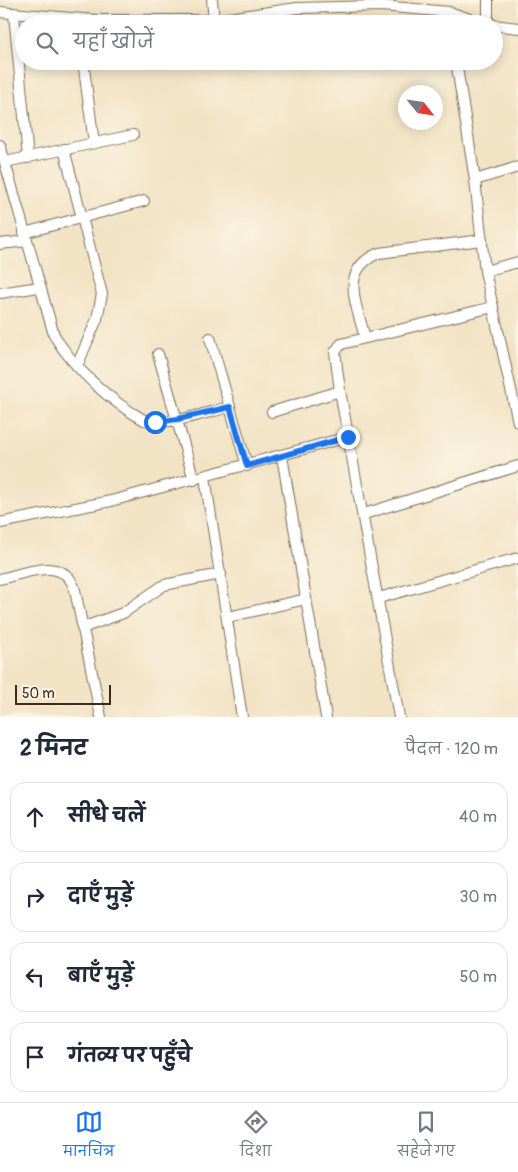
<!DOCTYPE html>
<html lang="hi">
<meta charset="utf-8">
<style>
body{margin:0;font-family:Pangolin,"Playpen Sans Deva",sans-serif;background:#f6f6f7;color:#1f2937}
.compass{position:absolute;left:398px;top:85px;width:45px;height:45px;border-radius:50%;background:#fff;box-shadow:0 2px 12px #0003;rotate:120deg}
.scale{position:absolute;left:15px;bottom:12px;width:96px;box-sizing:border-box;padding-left:5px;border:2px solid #3b2a1e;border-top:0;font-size:14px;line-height:18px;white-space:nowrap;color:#3b2a1e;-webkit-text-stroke:4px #fcf5e5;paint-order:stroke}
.stop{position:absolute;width:15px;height:15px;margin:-11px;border:4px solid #1a73e8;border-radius:50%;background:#fff}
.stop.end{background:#1a73e8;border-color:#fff;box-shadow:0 1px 5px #0008}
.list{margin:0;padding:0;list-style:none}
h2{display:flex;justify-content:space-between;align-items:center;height:65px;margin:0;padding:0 20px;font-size:21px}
h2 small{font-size:16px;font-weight:400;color:#747a83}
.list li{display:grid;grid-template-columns:32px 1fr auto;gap:15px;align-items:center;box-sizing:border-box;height:70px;margin:0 10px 10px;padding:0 10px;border:1px solid #e0e1e3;border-radius:15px}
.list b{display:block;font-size:19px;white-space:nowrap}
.list em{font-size:16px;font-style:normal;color:#747a83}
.icon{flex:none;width:28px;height:28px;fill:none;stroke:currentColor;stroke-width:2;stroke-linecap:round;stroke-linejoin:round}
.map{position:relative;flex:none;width:518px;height:717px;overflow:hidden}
.search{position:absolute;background:#fff;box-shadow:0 2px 12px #0003;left:15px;right:15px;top:15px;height:55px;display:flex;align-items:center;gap:12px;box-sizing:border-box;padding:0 18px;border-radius:28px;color:#747a83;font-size:19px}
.sheet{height:385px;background:#fff}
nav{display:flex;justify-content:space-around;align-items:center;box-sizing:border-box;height:70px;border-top:1px solid #e0e1e3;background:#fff;font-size:14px;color:#747a83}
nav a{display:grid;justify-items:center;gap:2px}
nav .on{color:#1a73e8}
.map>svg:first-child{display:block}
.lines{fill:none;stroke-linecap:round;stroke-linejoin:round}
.minor-casing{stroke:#7b6b58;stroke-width:12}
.minor{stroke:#fff;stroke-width:10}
.route{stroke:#1a73e8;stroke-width:6}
</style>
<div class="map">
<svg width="518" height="717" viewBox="0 0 518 717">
<rect width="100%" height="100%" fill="#fcf5e5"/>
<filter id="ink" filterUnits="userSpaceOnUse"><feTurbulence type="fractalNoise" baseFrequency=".02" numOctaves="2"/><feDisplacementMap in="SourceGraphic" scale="10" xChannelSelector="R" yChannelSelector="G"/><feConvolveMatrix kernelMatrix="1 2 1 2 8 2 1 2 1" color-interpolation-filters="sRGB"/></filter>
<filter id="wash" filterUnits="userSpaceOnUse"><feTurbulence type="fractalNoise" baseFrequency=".0096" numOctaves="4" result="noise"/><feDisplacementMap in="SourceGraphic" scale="20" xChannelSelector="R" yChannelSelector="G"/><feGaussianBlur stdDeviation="1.12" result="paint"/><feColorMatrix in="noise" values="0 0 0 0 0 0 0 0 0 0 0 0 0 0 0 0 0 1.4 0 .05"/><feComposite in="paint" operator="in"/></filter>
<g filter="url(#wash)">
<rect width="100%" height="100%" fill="#f2e3c5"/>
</g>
<g filter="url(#ink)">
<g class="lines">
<defs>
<g id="minor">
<path d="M212 0 214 20"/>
<path d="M488 0V24"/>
<path d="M0 12 95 20H214L297 8 381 6 449 12 485 24"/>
<path d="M14 14 28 158"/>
<path d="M494 25 518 28"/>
<path d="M83 61 94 143"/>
<path d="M456 61 475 180 485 271 518 422"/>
<path d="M0 145 54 335C74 369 110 401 144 420 171 426 203 413 230 407"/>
<path d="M64 149 102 294 97 319 77 366"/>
<path d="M5 162 133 135"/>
<path d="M475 180 518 167"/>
<path d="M24 233 144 201"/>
<path d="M0 244 27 241"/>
<path d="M485 271 518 262"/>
<path d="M0 293 39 287"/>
<path d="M210 338 247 466"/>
<path d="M365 338C357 305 338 270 379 253L482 240"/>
<path d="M158 354 194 480"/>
<path d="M272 412 340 391"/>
<path d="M282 456 326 717"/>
<path d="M205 477 242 717"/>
<path d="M364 514 518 466"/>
<path d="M0 523 111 501 348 437"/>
<path d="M0 579C26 573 65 555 75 590L101 717"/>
<path d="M379 598 518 558"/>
<path d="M228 617 306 599"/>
<path d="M82 628 123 613 164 585 221 574"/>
<path d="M399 717 340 391 335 352 341 344 493 307"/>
</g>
</defs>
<use href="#minor" class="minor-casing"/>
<use href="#minor" class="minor"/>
</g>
</g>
<g class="lines" filter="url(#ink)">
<path class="route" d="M155 422 178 419 230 407 247 466 348 437"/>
</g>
</svg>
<svg class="compass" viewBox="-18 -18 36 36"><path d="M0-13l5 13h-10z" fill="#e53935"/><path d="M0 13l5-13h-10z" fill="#747a83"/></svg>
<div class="scale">50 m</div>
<div class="stop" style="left:155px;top:422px"></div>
<div class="stop end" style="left:348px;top:437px"></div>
<div class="search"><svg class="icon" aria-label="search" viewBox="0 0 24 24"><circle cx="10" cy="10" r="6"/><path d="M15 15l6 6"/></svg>यहाँ खोजें</div>
</div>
<section class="sheet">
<h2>2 मिनट<small>पैदल · 120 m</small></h2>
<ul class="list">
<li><svg class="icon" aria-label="ahead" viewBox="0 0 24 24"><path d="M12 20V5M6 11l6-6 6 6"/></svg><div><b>सीधे चलें</b></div><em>40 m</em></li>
<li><svg class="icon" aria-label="right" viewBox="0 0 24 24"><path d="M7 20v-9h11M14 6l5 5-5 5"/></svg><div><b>दाएँ मुड़ें</b></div><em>30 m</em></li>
<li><svg class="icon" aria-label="left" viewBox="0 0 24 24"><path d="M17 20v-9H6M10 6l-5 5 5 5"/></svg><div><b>बाएँ मुड़ें</b></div><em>50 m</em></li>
<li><svg class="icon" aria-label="arrive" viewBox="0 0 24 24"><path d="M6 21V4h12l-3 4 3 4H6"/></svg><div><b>गंतव्य पर पहुँचे</b></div></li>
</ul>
</section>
<nav>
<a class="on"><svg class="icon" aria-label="map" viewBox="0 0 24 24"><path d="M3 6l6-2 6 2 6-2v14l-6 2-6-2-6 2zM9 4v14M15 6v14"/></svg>मानचित्र</a>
<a><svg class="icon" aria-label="directions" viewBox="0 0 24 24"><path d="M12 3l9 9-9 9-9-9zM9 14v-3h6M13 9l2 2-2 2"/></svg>दिशा</a>
<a><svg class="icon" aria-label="saved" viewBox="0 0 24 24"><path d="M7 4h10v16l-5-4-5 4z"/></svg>सहेजे गए</a>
</nav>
